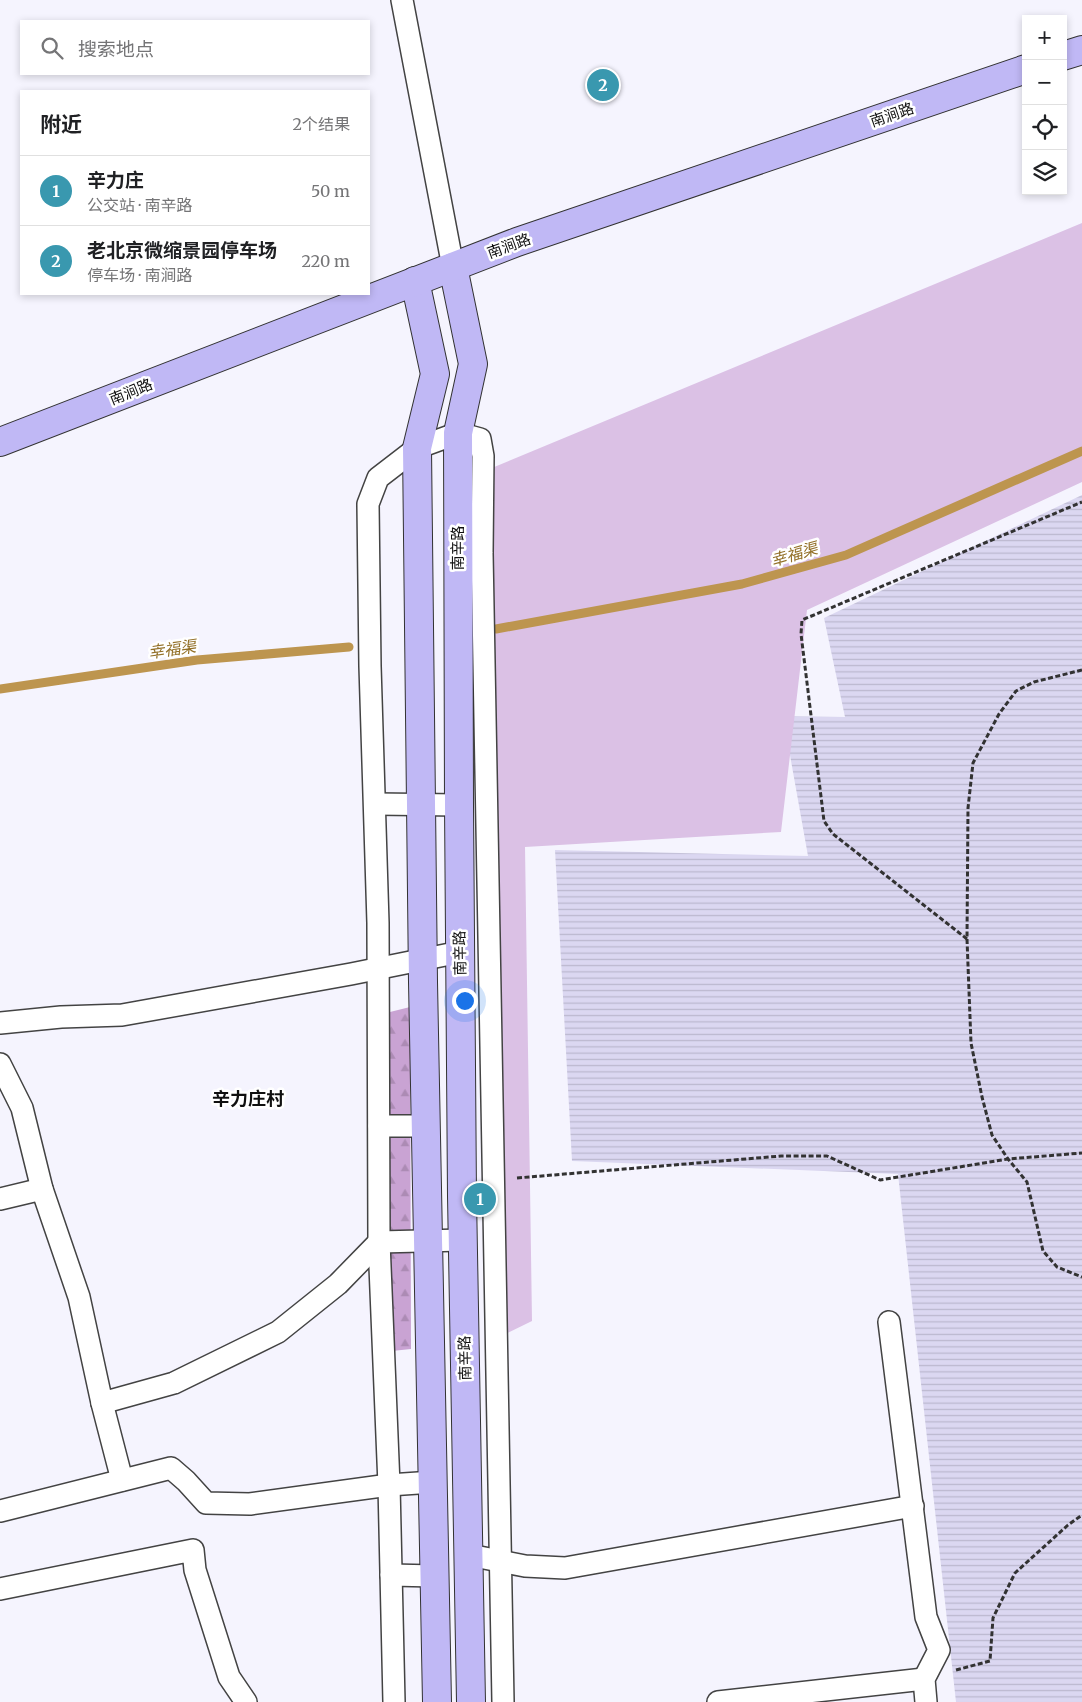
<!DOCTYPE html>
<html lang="zh">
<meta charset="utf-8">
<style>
body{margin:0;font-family:Merriweather,"Noto Sans SC",serif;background:#f2f2f2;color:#202124}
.controls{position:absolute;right:15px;top:15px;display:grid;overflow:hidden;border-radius:0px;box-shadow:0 2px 8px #0003}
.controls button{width:45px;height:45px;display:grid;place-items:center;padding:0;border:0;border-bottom:1px solid #e0e0e0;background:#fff;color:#202124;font:25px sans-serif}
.you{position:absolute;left:464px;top:1000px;width:18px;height:18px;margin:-12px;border:4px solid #fff;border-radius:50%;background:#1a73e8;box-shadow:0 0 0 8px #1a73e833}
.badge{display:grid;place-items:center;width:32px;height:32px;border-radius:50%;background:#3998af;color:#fff;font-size:16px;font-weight:700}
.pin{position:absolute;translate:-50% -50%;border:2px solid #fff;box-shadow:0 1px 5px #0006}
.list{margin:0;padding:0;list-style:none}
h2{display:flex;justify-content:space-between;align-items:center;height:65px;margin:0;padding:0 20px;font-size:21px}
h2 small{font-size:16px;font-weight:400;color:#757577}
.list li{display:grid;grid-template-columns:32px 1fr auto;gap:15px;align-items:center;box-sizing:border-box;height:70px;padding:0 20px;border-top:1px solid #e0e0e0}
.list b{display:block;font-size:19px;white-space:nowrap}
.list p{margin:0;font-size:16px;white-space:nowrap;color:#757577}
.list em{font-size:16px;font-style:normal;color:#757577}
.icon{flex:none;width:28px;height:28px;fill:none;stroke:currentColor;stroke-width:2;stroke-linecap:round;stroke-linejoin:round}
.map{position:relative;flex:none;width:1082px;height:1702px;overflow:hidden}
.search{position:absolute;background:#fff;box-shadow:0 2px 8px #0003;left:20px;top:20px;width:350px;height:55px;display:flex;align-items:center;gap:12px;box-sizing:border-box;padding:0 18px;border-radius:0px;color:#757577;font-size:19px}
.panel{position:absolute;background:#fff;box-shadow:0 2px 8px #0003;left:20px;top:90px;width:350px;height:205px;border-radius:0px}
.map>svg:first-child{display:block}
.farmland{fill:url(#farmland-rules)}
.forest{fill:url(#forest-firs)}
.park{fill:#dbc1e5}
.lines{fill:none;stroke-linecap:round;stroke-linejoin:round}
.stream{stroke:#bd954f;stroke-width:9}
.street-casing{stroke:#434343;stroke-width:24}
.secondary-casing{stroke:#323232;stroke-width:30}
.path{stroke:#323232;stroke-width:3;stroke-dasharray:5 2.5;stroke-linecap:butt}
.street{stroke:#fff;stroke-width:21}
.secondary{stroke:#c0b8f5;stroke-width:28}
.labels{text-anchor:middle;stroke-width:5;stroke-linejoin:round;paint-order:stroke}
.street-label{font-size:15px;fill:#101010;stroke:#fff}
.water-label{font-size:16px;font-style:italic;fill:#937028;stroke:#fff}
.quarter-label{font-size:18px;font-weight:bold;fill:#101010;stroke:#fff}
</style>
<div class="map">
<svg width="1082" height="1702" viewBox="0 0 1082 1702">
<defs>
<pattern id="farmland-rules" width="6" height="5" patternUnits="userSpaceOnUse" patternTransform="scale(1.25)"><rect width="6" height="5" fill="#dbd7f1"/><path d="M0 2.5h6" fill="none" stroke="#bbb8ce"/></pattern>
<pattern id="forest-firs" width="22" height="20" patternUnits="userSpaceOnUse" patternTransform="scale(1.25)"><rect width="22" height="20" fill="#c9a3d3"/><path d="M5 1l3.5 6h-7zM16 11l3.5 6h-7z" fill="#ac8bb4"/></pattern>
</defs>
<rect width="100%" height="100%" fill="#f5f4fe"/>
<path class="farmland" d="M1082 495V1702H956L898 1174 572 1161 555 850 808 856 783 716 845 717 824 618Z"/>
<path class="forest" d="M410 1007 411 1349 392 1351 386 1013Z"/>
<path class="park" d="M1082 223V482L807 610 781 832 525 847 532 1321 499 1337 487 470Z"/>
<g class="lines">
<g class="stream">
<path d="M496 629 742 584 846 555 1082 451"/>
<path d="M0 689 197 660 349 647"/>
</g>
<defs>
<g id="street">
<path d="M402 0 453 267"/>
<path d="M375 804 459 805"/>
<path d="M0 1023 61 1017 122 1015 351 974 460 952"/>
<path d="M0 1064 22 1108 42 1189 79 1297 102 1403 122 1480"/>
<path d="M379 1126H426"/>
<path d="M0 1199 42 1189"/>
<path d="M889 1322 926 1617 939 1650 924 1679 926 1702"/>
<path d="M102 1403 174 1383 278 1332 338 1284 379 1242 463 1240"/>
<path d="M0 1511 171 1468 186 1481 206 1503 250 1504 389 1485 433 1482"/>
<path d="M469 1555 525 1566 565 1568 913 1506"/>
<path d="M391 1575 435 1576"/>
<path d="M0 1589 193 1550 195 1570 229 1677 246 1702"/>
<path d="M394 1702 389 1485 379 1242 378 923 370 666 368 504 378 478 417 448 458 433 480 439 483 456 482 553 503 1702"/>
<path d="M718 1702 924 1679"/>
</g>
<g id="secondary">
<path d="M1063 56 1082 50"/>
<path d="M453 267 473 364 458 433 459 805 462 1196 471 1702"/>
<path d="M415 281 435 374 417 448 423 982 437 1702"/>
<path d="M0 442 517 242 1026 69"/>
</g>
</defs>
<use href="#street" class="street-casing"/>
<use href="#secondary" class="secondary-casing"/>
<g class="path">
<path d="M1082 670 1034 682 1016 691 999 714 973 763 968 808 967 939 971 1043 982 1097 992 1135 1008 1159 1027 1182 1043 1251 1057 1267 1082 1277"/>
<path d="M967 939 833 834 824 821 801 634 802 620 1082 502"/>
<path d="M517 1178 781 1156H827L880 1180 1008 1159 1082 1153"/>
<path d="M956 1670 990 1661 993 1618 1015 1573 1068 1525 1082 1515"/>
</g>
<use href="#street" class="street"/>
<use href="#secondary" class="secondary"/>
</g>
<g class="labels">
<g class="street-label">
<text transform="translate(892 115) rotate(-19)" y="5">南涧路</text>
<text transform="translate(509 246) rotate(-20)" y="5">南涧路</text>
<text transform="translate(131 392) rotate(-22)" y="5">南涧路</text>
<text transform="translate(458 548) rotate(-90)" y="5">南辛路</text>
<text transform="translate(460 953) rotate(-91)" y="5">南辛路</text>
<text transform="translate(465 1358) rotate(-91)" y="5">南辛路</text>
</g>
<g class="water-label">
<text transform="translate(794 554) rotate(-16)" y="6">幸福渠</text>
<text transform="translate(172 649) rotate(-8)" y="6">幸福渠</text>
</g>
<g class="quarter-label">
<text x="248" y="1105">辛力庄村</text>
</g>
</g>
</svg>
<div class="controls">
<button>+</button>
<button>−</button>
<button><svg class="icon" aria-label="locate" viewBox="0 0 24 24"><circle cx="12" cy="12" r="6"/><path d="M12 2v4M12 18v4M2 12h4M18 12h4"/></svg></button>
<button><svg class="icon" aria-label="layers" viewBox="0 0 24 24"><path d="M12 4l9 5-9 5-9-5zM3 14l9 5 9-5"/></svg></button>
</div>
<div class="you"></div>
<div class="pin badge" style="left:480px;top:1199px">1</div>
<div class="pin badge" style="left:603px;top:85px">2</div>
<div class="search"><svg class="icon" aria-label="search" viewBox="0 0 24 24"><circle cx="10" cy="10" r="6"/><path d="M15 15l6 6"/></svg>搜索地点</div>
<section class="panel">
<h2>附近<small>2个结果</small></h2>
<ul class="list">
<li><span class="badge">1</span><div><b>辛力庄</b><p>公交站 · 南辛路</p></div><em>50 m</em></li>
<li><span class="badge">2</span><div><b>老北京微缩景园停车场</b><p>停车场 · 南涧路</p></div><em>220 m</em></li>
</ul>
</section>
</div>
